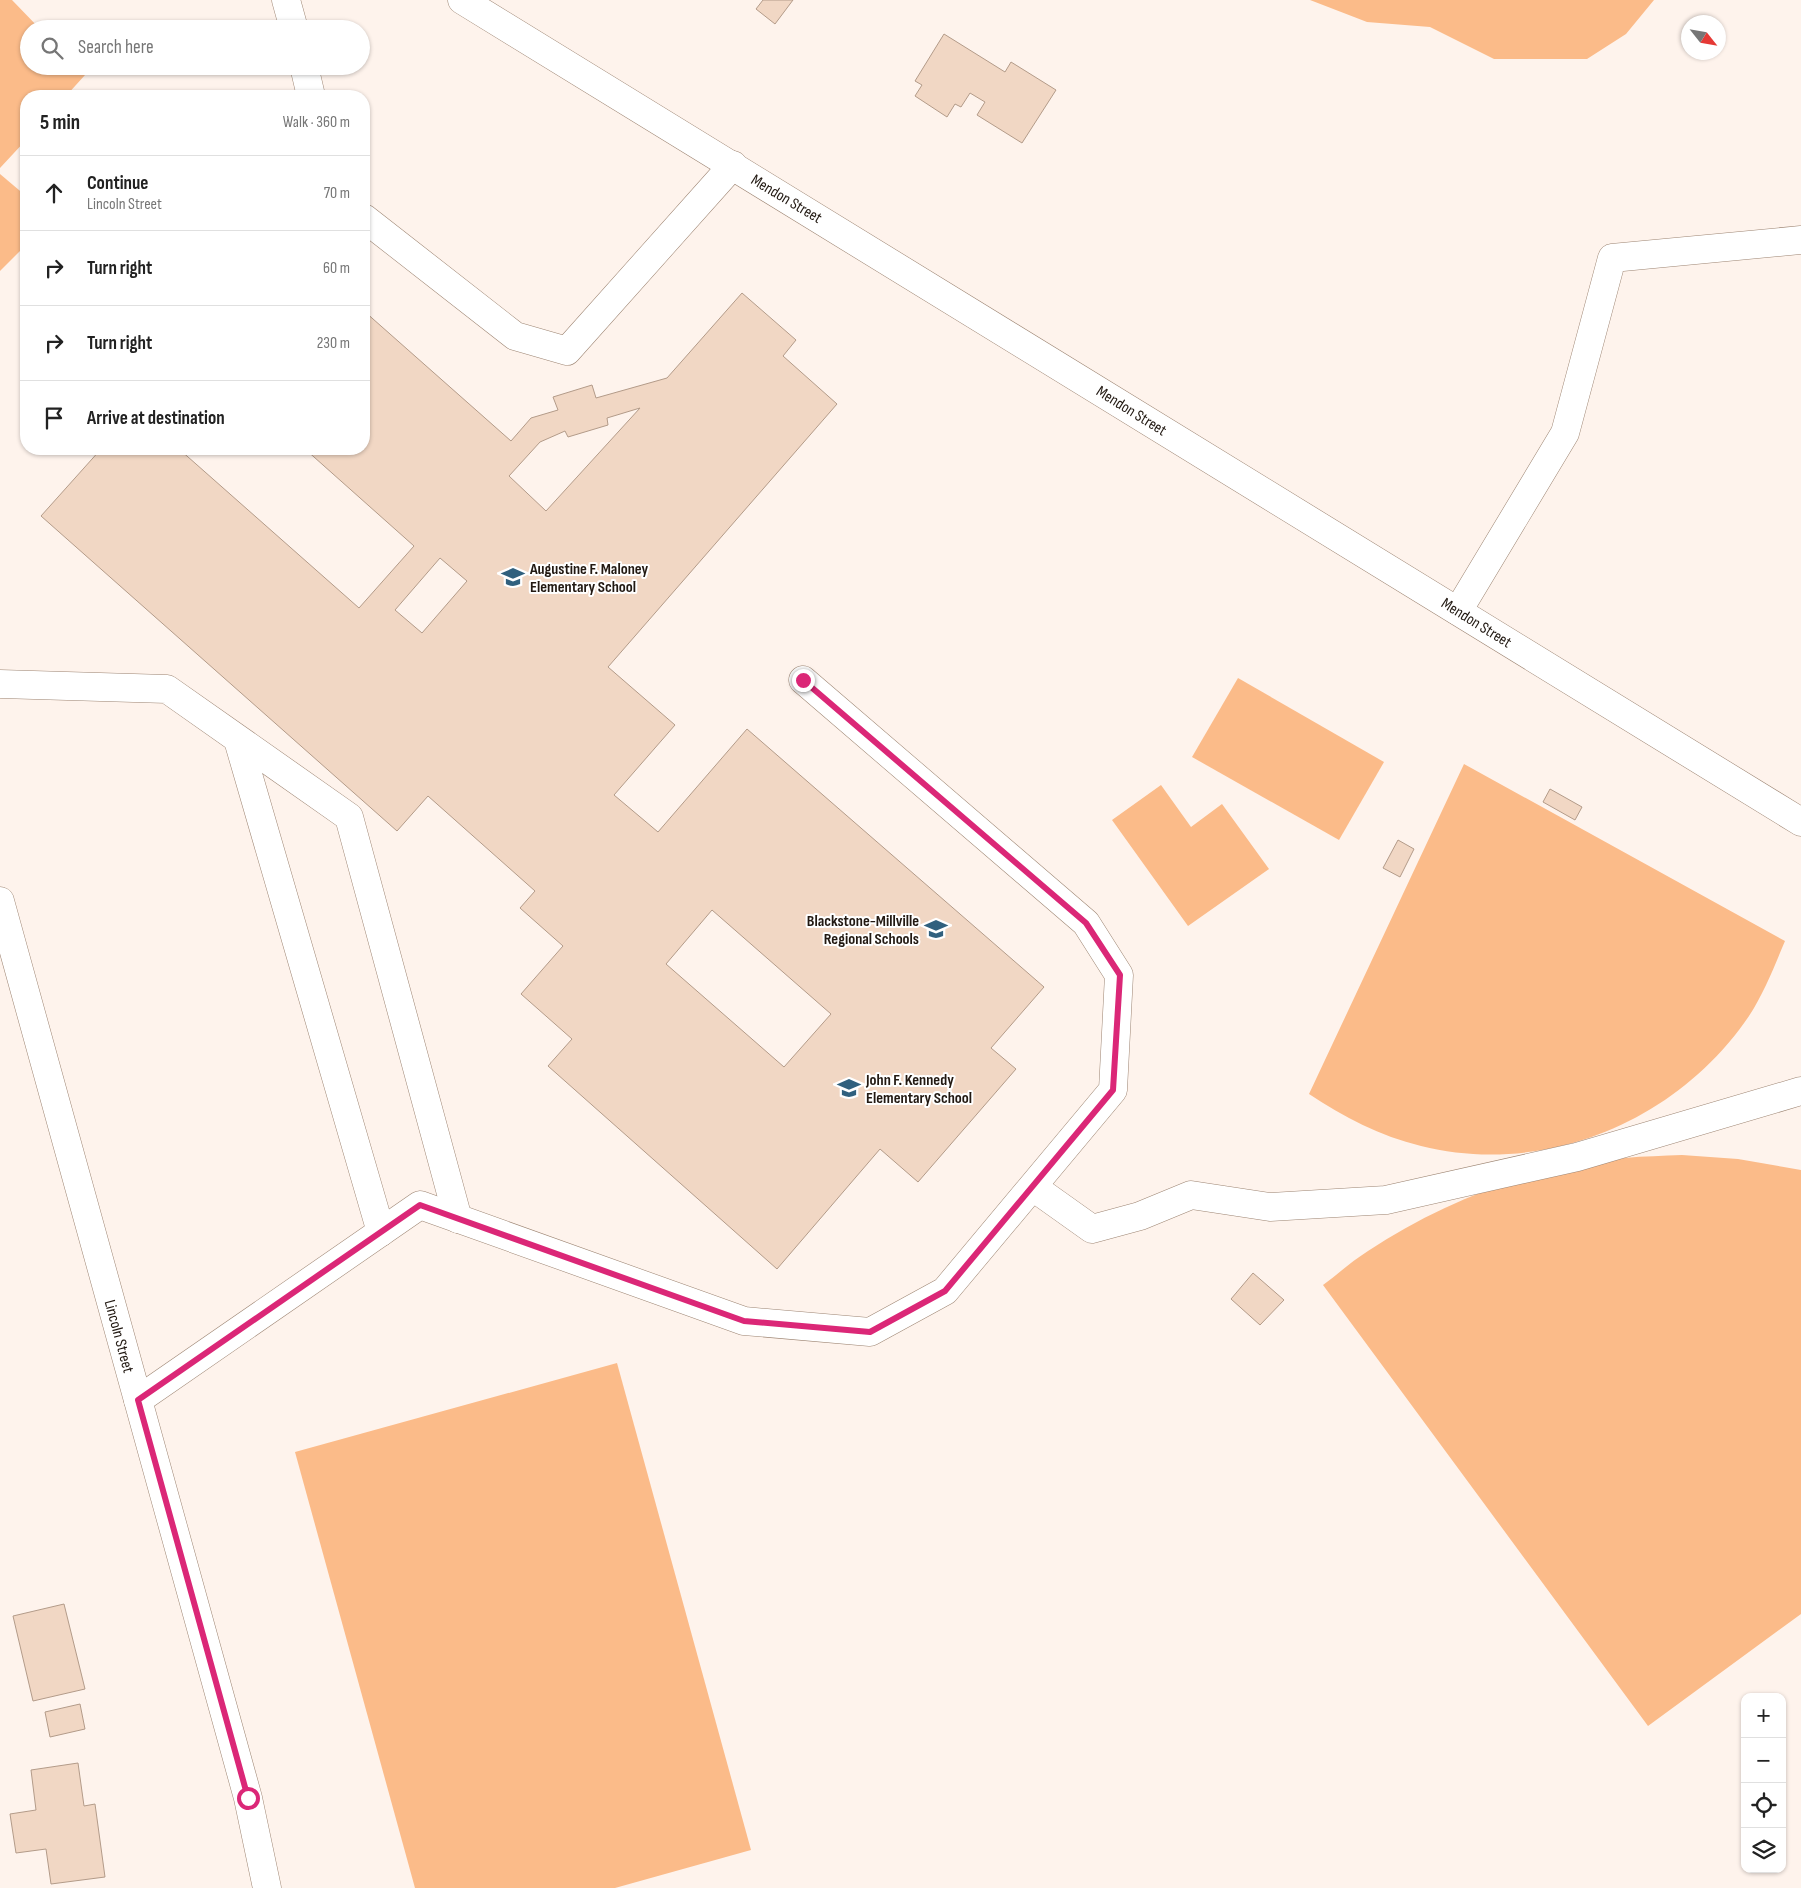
<!DOCTYPE html>
<meta charset="utf-8">
<style>
body{margin:0;font-family:"Sofia Sans Condensed",sans-serif;background:#f6f6f6;color:#222}
.controls{position:absolute;right:15px;bottom:15px;display:grid;overflow:hidden;border-radius:10px;box-shadow:0 1px 4px #0004}
.controls button{width:45px;height:45px;display:grid;place-items:center;padding:0;border:0;border-bottom:1px solid #e0e0e0;background:#fff;color:#222;font:25px sans-serif}
.compass{position:absolute;left:1681px;top:15px;width:45px;height:45px;border-radius:50%;background:#fff;box-shadow:0 1px 4px #0004;rotate:121deg}
.stop{position:absolute;width:15px;height:15px;margin:-11px;border:4px solid #db2777;border-radius:50%;background:#fff}
.stop.end{background:#db2777;border-color:#fff;box-shadow:0 1px 5px #0008}
.list{margin:0;padding:0;list-style:none}
h2{display:flex;justify-content:space-between;align-items:center;height:65px;margin:0;padding:0 20px;font-size:21px}
h2 small{font-size:16px;font-weight:400;color:#767676}
.list li{display:grid;grid-template-columns:32px 1fr auto;gap:15px;align-items:center;box-sizing:border-box;height:75px;padding:0 20px;border-top:1px solid #e0e0e0}
.list b{display:block;font-size:19px;white-space:nowrap}
.list p{margin:0;font-size:16px;white-space:nowrap;color:#767676}
.list em{font-size:16px;font-style:normal;color:#767676}
.icon{flex:none;width:28px;height:28px;fill:none;stroke:currentColor;stroke-width:2;stroke-linecap:round;stroke-linejoin:round}
.map{position:relative;flex:none;width:1801px;height:1888px;overflow:hidden}
.search{position:absolute;background:#fff;box-shadow:0 1px 4px #0004;left:20px;top:20px;width:350px;height:55px;display:flex;align-items:center;gap:12px;box-sizing:border-box;padding:0 18px;border-radius:28px;color:#767676;font-size:19px}
.panel{position:absolute;background:#fff;box-shadow:0 1px 4px #0004;left:20px;top:90px;width:350px;height:365px;border-radius:20px}
.map>svg:first-child{display:block}
.green{fill:#fbbb89}
.building{fill:#f1d7c4;stroke:#b39b89;fill-rule:evenodd}
.lines{fill:none;stroke-linecap:round;stroke-linejoin:round}
.minor-casing{stroke:#9d8573;stroke-width:29}
.major-casing{stroke:#9d8573;stroke-width:29}
.minor{stroke:#fff;stroke-width:28}
.major{stroke:#fff;stroke-width:28}
.route{stroke:#db2777;stroke-width:6}
.labels{text-anchor:middle;stroke-width:4;stroke-linejoin:round;paint-order:stroke}
.street-label{font-size:16px;fill:#221912;stroke:#fff}
.poi-label{font-size:16px;font-weight:bold;fill:#221912;stroke:#fff;text-anchor:start}
</style>
<div class="map">
<svg width="1801" height="1888" viewBox="0 0 1801 1888">
<rect width="100%" height="100%" fill="#fef3ec"/>
<g class="green">
<path d="M0 0H12L40 29H29V66H76L85 75 66 96H26V140L0 168Z"/>
<path d="M1310 0H1654L1626 34 1587 59H1494L1430 27 1367 22Z"/>
<path d="M0 174 26 196V245L0 271Z"/>
<path d="M1238 678 1384 762 1339 840 1192 757Z"/>
<path d="M1464 764 1785 941C1774 967 1764 993 1749 1016 1678 1121 1545 1177 1421 1146 1380 1136 1344 1117 1309 1094Z"/>
<path d="M1161 785 1191 827 1222 804 1269 869 1188 926 1112 820Z"/>
<path d="M1682 1155 1738 1159 1801 1170V1614L1648 1726 1323 1285C1338 1274 1352 1261 1368 1251 1445 1200 1533 1167 1625 1158 1644 1156 1663 1156 1682 1155Z"/>
<path d="M617 1363 751 1850 615 1888H415L295 1452Z"/>
</g>
<g class="building">
<path d="M763 0H793L775 24 756 9Z"/>
<path d="M944 34 1005 72 1011 62 1056 90 1022 143 977 115 985 102 970 93 961 107 955 104 947 117 915 96 922 85 915 81Z"/>
<path d="M742 293 796 340 783 356 837 404 608 667 675 725 614 795 658 832 747 729 1044 987 991 1048 1016 1069 918 1182 880 1149 777 1269 548 1066 572 1039 521 994 563 946 520 908 535 891 428 796 397 831 41 516 101 449H179L359 608 414 546 305 449H364V311L511 441 531 418 558 410 553 397 592 385 596 398 667 378ZM640 408 546 511 509 476 540 442 565 431 568 437 608 425 607 418ZM440 558 467 581 422 633 395 610ZM712 910 831 1014 784 1067 666 964Z"/>
<path d="M1550 789 1582 807 1575 820 1543 802Z"/>
<path d="M1398 840 1414 849 1400 877 1383 868Z"/>
<path d="M1253 1273 1284 1300 1260 1325 1231 1299Z"/>
<path d="M64 1604 85 1689 33 1701 13 1616Z"/>
<path d="M80 1704 85 1729 50 1737 45 1712Z"/>
<path d="M78 1763 84 1806 95 1804 105 1877 51 1884 46 1849 16 1853 10 1814 36 1810 31 1770Z"/>
</g>
<g class="lines">
<defs>
<g id="minor">
<path d="M286 0 294 29"/>
<path d="M462 0 1801 822"/>
<path d="M304 66 311 96"/>
<path d="M364 218 515 336 567 351 733 165"/>
<path d="M1458 611 1565 433 1612 258 1801 240"/>
<path d="M0 684 167 689 349 817 458 1219"/>
<path d="M238 740 381 1232"/>
<path d="M1033 1187 1092 1229 1140 1216 1191 1195 1270 1207 1386 1200 1577 1157 1801 1091"/>
<path d="M138 1400 420 1205 744 1321 870 1332 945 1291 1113 1090 1119 975 1086 923 803 680"/>
</g>
<path id="major" d="M0 901 248 1798 267 1888"/>
</defs>
<use href="#minor" class="minor-casing"/>
<use href="#major" class="major-casing"/>
<use href="#minor" class="minor"/>
<use href="#major" class="major"/>
</g>
<g class="lines">
<path class="route" d="M248 1798 138 1400 420 1205 744 1321 870 1332 945 1291 1113 1090 1120 975 1086 923 803 680"/>
</g>
<defs>
<symbol id="school-bare" viewBox="-9 -9 18 18"><path d="M0-5L7-2L0 1L-7-2ZM-4 1L0 2.5L4 1V4Q0 6-4 4Z" fill="#30607e" stroke="#fff" stroke-width="2.5" paint-order="stroke"/></symbol>
</defs>
<g fill-rule="evenodd">
<use href="#school-bare" x="497" y="561" width="32" height="32"/>
<use href="#school-bare" x="920" y="913" width="32" height="32"/>
<use href="#school-bare" x="833" y="1072" width="32" height="32"/>
</g>
<g class="labels">
<g class="street-label">
<text transform="translate(787 198) rotate(31)" y="6">Mendon Street</text>
<text transform="translate(1132 410) rotate(32)" y="6">Mendon Street</text>
<text transform="translate(1477 622) rotate(32)" y="6">Mendon Street</text>
<text transform="translate(120 1336) rotate(75)" y="6">Lincoln Street</text>
</g>
<g class="poi-label">
<text x="530" y="574">Augustine F. Maloney<tspan x="530" dy="18">Elementary School</tspan></text>
<text x="919" y="926" text-anchor="end">Blackstone-Millville<tspan x="919" dy="18">Regional Schools</tspan></text>
<text x="866" y="1085">John F. Kennedy<tspan x="866" dy="18">Elementary School</tspan></text>
</g>
</g>
</svg>
<div class="controls">
<button>+</button>
<button>−</button>
<button><svg class="icon" aria-label="locate" viewBox="0 0 24 24"><circle cx="12" cy="12" r="6"/><path d="M12 2v4M12 18v4M2 12h4M18 12h4"/></svg></button>
<button><svg class="icon" aria-label="layers" viewBox="0 0 24 24"><path d="M12 4l9 5-9 5-9-5zM3 14l9 5 9-5"/></svg></button>
</div>
<svg class="compass" viewBox="-18 -18 36 36"><path d="M0-13l5 13h-10z" fill="#e53935"/><path d="M0 13l5-13h-10z" fill="#767676"/></svg>
<div class="stop" style="left:248px;top:1798px"></div>
<div class="stop end" style="left:803px;top:680px"></div>
<div class="search"><svg class="icon" aria-label="search" viewBox="0 0 24 24"><circle cx="10" cy="10" r="6"/><path d="M15 15l6 6"/></svg>Search here</div>
<section class="panel">
<h2>5 min<small>Walk · 360 m</small></h2>
<ul class="list">
<li><svg class="icon" aria-label="ahead" viewBox="0 0 24 24"><path d="M12 20V5M6 11l6-6 6 6"/></svg><div><b>Continue</b><p>Lincoln Street</p></div><em>70 m</em></li>
<li><svg class="icon" aria-label="right" viewBox="0 0 24 24"><path d="M7 20v-9h11M14 6l5 5-5 5"/></svg><div><b>Turn right</b></div><em>60 m</em></li>
<li><svg class="icon" aria-label="right" viewBox="0 0 24 24"><path d="M7 20v-9h11M14 6l5 5-5 5"/></svg><div><b>Turn right</b></div><em>230 m</em></li>
<li><svg class="icon" aria-label="arrive" viewBox="0 0 24 24"><path d="M6 21V4h12l-3 4 3 4H6"/></svg><div><b>Arrive at destination</b></div></li>
</ul>
</section>
</div>
